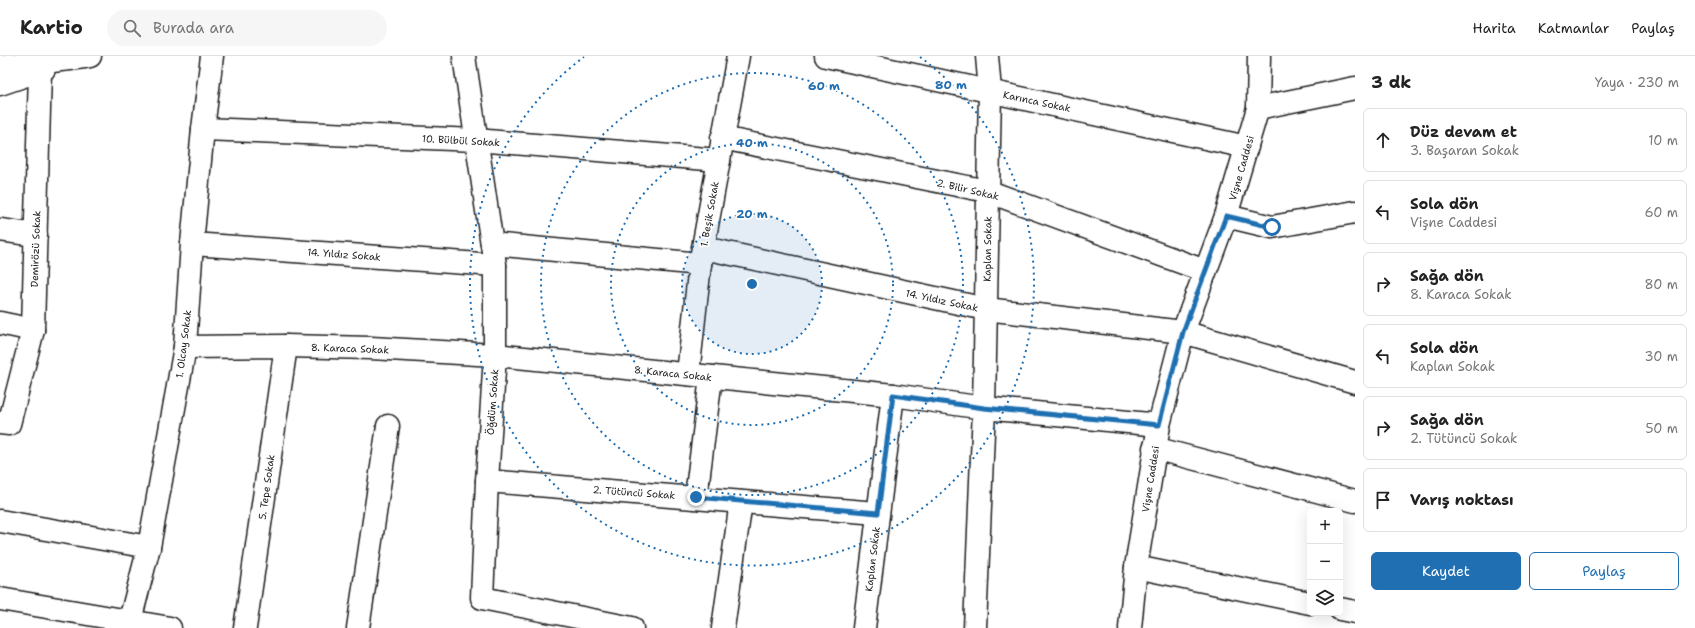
<!DOCTYPE html>
<html lang="tr">
<meta charset="utf-8">
<style>
body{margin:0;font-family:"Shantell Sans",sans-serif;background:#f6f6f6;color:#222}
.controls{position:absolute;right:12px;bottom:12px;display:grid;overflow:hidden;border-radius:6px;box-shadow:0 4px 16px #0002}
.controls button{width:36px;height:36px;display:grid;place-items:center;padding:0;border:0;border-bottom:1px solid #e0e0e0;background:#fff;color:#222;font:20px sans-serif}
.stop{position:absolute;width:12px;height:12px;margin:-9px;border:3px solid #1f6fb2;border-radius:50%;background:#fff}
.stop.end{background:#1f6fb2;border-color:#fff;box-shadow:0 1px 4px #0008}
.list{margin:0;padding:0;list-style:none}
h2{display:flex;justify-content:space-between;align-items:center;height:52px;margin:0;padding:0 16px;font-size:17px}
h2 small{font-size:13px;font-weight:400;color:#767676}
.list li{display:grid;grid-template-columns:26px 1fr auto;gap:12px;align-items:center;box-sizing:border-box;height:64px;margin:0 8px 8px;padding:0 8px;border:1px solid #e0e0e0;border-radius:6px}
.list b{display:block;font-size:15px;white-space:nowrap}
.list p{margin:0;font-size:13px;white-space:nowrap;color:#767676}
.list em{font-size:13px;font-style:normal;color:#767676}
.actions{display:flex;gap:8px;padding:12px 16px}
.actions a{flex:1;padding:9px 0;border:1px solid #1f6fb2;border-radius:6px;text-align:center;font-size:14px;color:#1f6fb2}
.actions .main{background:#1f6fb2;color:#fff}
.icon{flex:none;width:22px;height:22px;fill:none;stroke:currentColor;stroke-width:2;stroke-linecap:round;stroke-linejoin:round}
.map{position:relative;flex:none;width:1355px;height:572px;overflow:hidden}
header{display:flex;align-items:center;gap:24px;box-sizing:border-box;height:56px;padding:0 20px;background:#fff;border-bottom:1px solid #e0e0e0}
header strong{font-size:19px}
nav{display:flex;gap:22px;margin-inline-start:auto;font-size:14px}
.search{width:280px;height:36px;background:#f6f6f6;display:flex;align-items:center;gap:10px;box-sizing:border-box;padding:0 14px;border-radius:22px;color:#767676;font-size:15px}
main{display:flex}
aside{flex:1;background:#fff}
.map>svg:first-child{display:block}
.lines{fill:none;stroke-linecap:round;stroke-linejoin:round}
.minor-casing{stroke:#1c1c1c;stroke-width:25}
.major-casing{stroke:#1c1c1c;stroke-width:25}
.minor{stroke:#fff;stroke-width:22}
.major{stroke:#fff;stroke-width:22}
.route{stroke:#1f6fb2;stroke-width:5}
.ring{fill:none;stroke:#1f6fb2;stroke-width:2;stroke-dasharray:2 4}
.labels{text-anchor:middle;stroke-width:3.5;stroke-linejoin:round;paint-order:stroke}
.street-label{font-size:10px;fill:#1c1c1c;stroke:#fff}
.centre{fill:#1f6fb2;stroke:#fff;stroke-width:2}
.ring-label{font-size:12px;text-anchor:middle;font-weight:bold;fill:#1f6fb2;stroke:#fff;stroke-width:3.5;stroke-linejoin:round;paint-order:stroke}
</style>
<header>
<strong>Kartio</strong>
<div class="search"><svg class="icon" aria-label="search" viewBox="0 0 24 24"><circle cx="10" cy="10" r="6"/><path d="M15 15l6 6"/></svg>Burada ara</div>
<nav><a>Harita</a><a>Katmanlar</a><a>Paylaş</a></nav>
</header>
<main>
<div class="map">
<svg width="1355" height="572" viewBox="0 0 1355 572">
<rect width="100%" height="100%" fill="#fff"/>
<filter id="ink" filterUnits="userSpaceOnUse"><feTurbulence type="fractalNoise" baseFrequency=".025" numOctaves="2"/><feDisplacementMap in="SourceGraphic" scale="8" xChannelSelector="R" yChannelSelector="G"/><feConvolveMatrix kernelMatrix="1 2 1 2 8 2 1 2 1" color-interpolation-filters="sRGB"/></filter>
<g filter="url(#ink)">
<g class="lines">
<defs>
<g id="minor">
<path d="M464 0 495 209V299L487 425 482 542 632 572"/>
<path d="M826 0 1247 91"/>
<path d="M0 10C30 6 60 6 90 0"/>
<path d="M0 28 44 13"/>
<path d="M1258 52 1355 32"/>
<path d="M203 73 476 84 719 104"/>
<path d="M722 82 987 135 1205 215"/>
<path d="M1226 160 1272 171 1355 156"/>
<path d="M0 174 36 179"/>
<path d="M192 188 495 209"/>
<path d="M492 188 700 208"/>
<path d="M704 192 986 253 1183 276 1355 326"/>
<path d="M0 267 33 274"/>
<path d="M185 291 286 290 371 292 495 299 893 339 984 352 1159 369"/>
<path d="M688 318 700 208 738 0"/>
<path d="M0 367 9 368 33 274 40 15 38 5"/>
<path d="M1154 392 1355 445"/>
<path d="M487 425 877 457"/>
<path d="M696 441 711 321"/>
<path d="M0 465 149 491"/>
<path d="M1136 511 1310 547"/>
<path d="M0 543 170 572"/>
<path d="M1340 553 1355 556"/>
<path d="M128 572 149 491 185 291 192 188 203 73 212 0"/>
<path d="M245 572 286 290"/>
<path d="M358 572 388 370"/>
<path d="M723 572 741 446"/>
<path d="M864 572 893 339"/>
<path d="M975 572 984 352 990 35 987 0"/>
</g>
<path id="major" d="M1130 572 1136 511 1159 369 1183 276 1226 160 1258 52 1259 0"/>
</defs>
<use href="#minor" class="minor-casing"/>
<use href="#major" class="major-casing"/>
<use href="#minor" class="minor"/>
<use href="#major" class="major"/>
</g>
</g>
<g class="lines" filter="url(#ink)">
<path class="route" d="M696 441 878 457 893 339 984 352 1159 369 1183 276 1226 160 1272 171"/>
</g>
<circle cx="752" cy="228" r="70" fill="#1f6fb2" fill-opacity=".12"/>
<g class="ring">
<circle cx="752" cy="228" r="70"/>
<circle cx="752" cy="228" r="141"/>
<circle cx="752" cy="228" r="211"/>
<path d="M920 1A282 282 0 1 1 584 1"/>
</g>
<g class="labels">
<g class="street-label">
<text transform="translate(1037 45) rotate(12)" y="4">Karınca Sokak</text>
<text transform="translate(461 84) rotate(3)" y="4">10. Bülbül Sokak</text>
<text transform="translate(1241 112) rotate(-74)" y="4">Vişne Caddesi</text>
<text transform="translate(968 133) rotate(13)" y="4">2. Bilir Sokak</text>
<text transform="translate(709 158) rotate(-80)" y="4">1. Beşik Sokak</text>
<text transform="translate(35 193) rotate(-88)" y="4">Demirözü Sokak</text>
<text transform="translate(987 193) rotate(-89)" y="4">Kaplan Sokak</text>
<text transform="translate(344 198) rotate(4)" y="4">14. Yıldız Sokak</text>
<text transform="translate(942 244) rotate(12)" y="4">14. Yıldız Sokak</text>
<text transform="translate(183 288) rotate(-83)" y="4">1. Olcay Sokak</text>
<text transform="translate(350 292) rotate(2)" y="4">8. Karaca Sokak</text>
<text transform="translate(673 317) rotate(6)" y="4">8. Karaca Sokak</text>
<text transform="translate(492 346) rotate(-86)" y="4">Öğdüm Sokak</text>
<text transform="translate(1150 423) rotate(-81)" y="4">Vişne Caddesi</text>
<text transform="translate(266 431) rotate(-82)" y="4">5. Tepe Sokak</text>
<text transform="translate(634 436) rotate(4)" y="4">2. Tütüncü Sokak</text>
<text transform="translate(872 503) rotate(-83)" y="4">Kaplan Sokak</text>
</g>
</g>
<circle cx="752" cy="228" r="6" class="centre"/>
<g class="ring-label">
<text x="951" y="33">80 m</text>
<text x="824" y="34">60 m</text>
<text x="752" y="91">40 m</text>
<text x="752" y="162">20 m</text>
</g>
</svg>
<div class="controls">
<button>+</button>
<button>−</button>
<button><svg class="icon" aria-label="layers" viewBox="0 0 24 24"><path d="M12 4l9 5-9 5-9-5zM3 14l9 5 9-5"/></svg></button>
</div>
<div class="stop" style="left:1272px;top:171px"></div>
<div class="stop end" style="left:696px;top:441px"></div>
</div>
<aside>
<h2>3 dk<small>Yaya · 230 m</small></h2>
<ul class="list">
<li><svg class="icon" aria-label="ahead" viewBox="0 0 24 24"><path d="M12 20V5M6 11l6-6 6 6"/></svg><div><b>Düz devam et</b><p>3. Başaran Sokak</p></div><em>10 m</em></li>
<li><svg class="icon" aria-label="left" viewBox="0 0 24 24"><path d="M17 20v-9H6M10 6l-5 5 5 5"/></svg><div><b>Sola dön</b><p>Vişne Caddesi</p></div><em>60 m</em></li>
<li><svg class="icon" aria-label="right" viewBox="0 0 24 24"><path d="M7 20v-9h11M14 6l5 5-5 5"/></svg><div><b>Sağa dön</b><p>8. Karaca Sokak</p></div><em>80 m</em></li>
<li><svg class="icon" aria-label="left" viewBox="0 0 24 24"><path d="M17 20v-9H6M10 6l-5 5 5 5"/></svg><div><b>Sola dön</b><p>Kaplan Sokak</p></div><em>30 m</em></li>
<li><svg class="icon" aria-label="right" viewBox="0 0 24 24"><path d="M7 20v-9h11M14 6l5 5-5 5"/></svg><div><b>Sağa dön</b><p>2. Tütüncü Sokak</p></div><em>50 m</em></li>
<li><svg class="icon" aria-label="arrive" viewBox="0 0 24 24"><path d="M6 21V4h12l-3 4 3 4H6"/></svg><div><b>Varış noktası</b></div></li>
</ul>
<div class="actions"><a class="main">Kaydet</a><a>Paylaş</a></div>
</aside>
</main>
